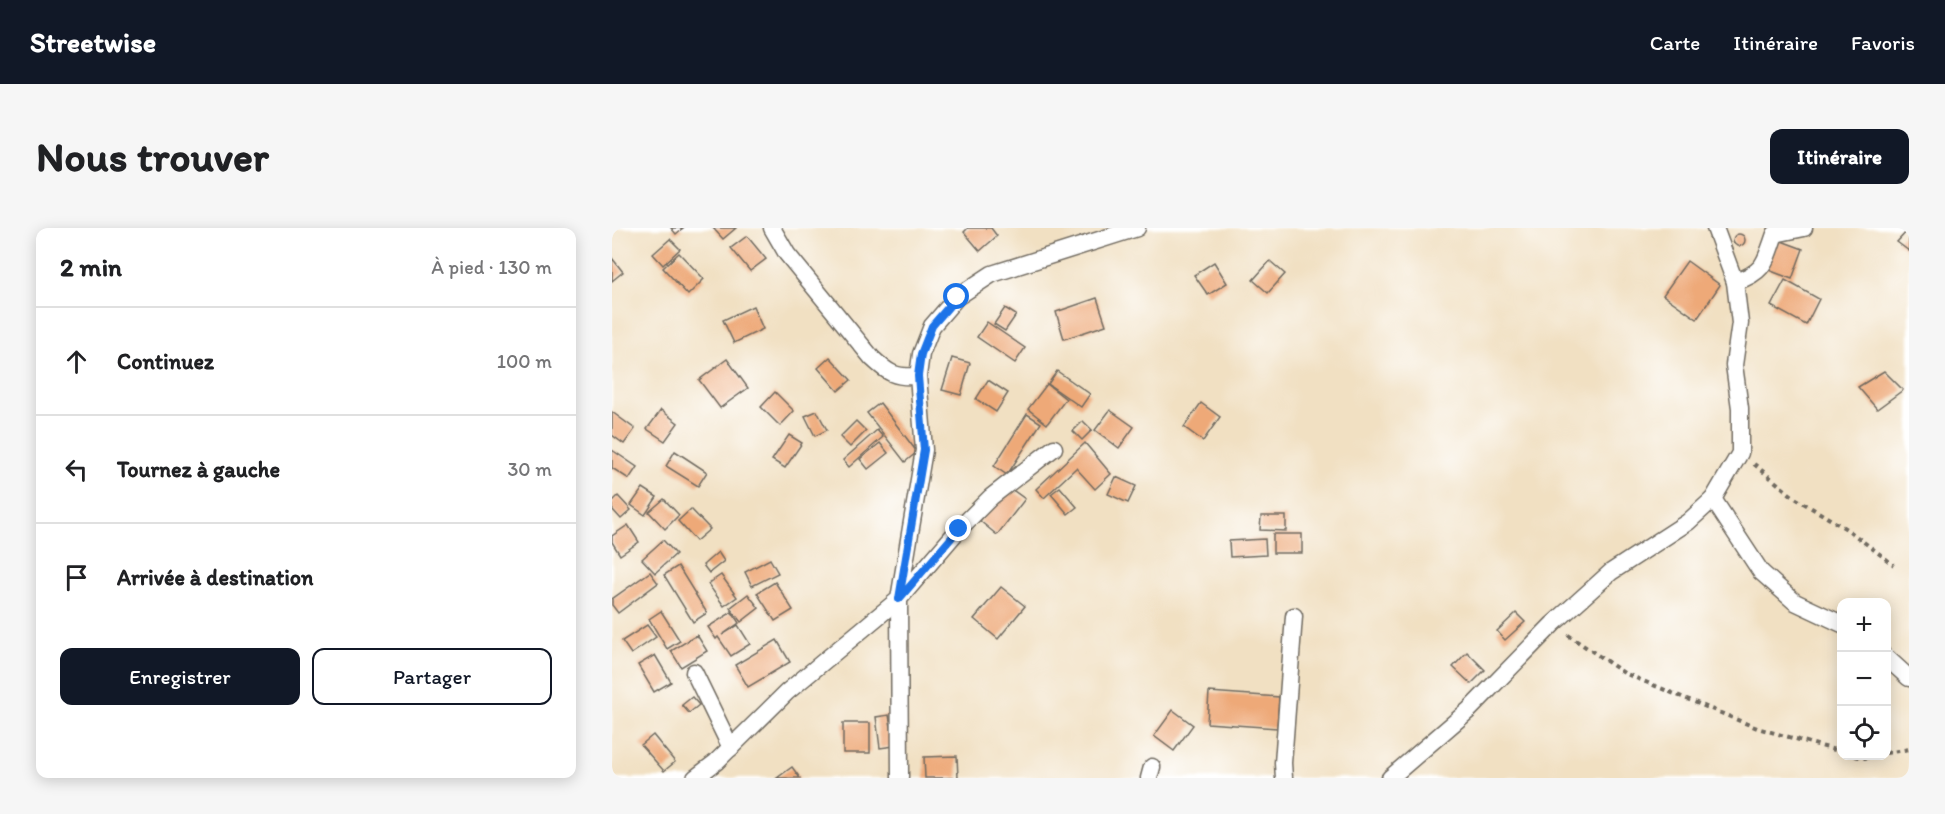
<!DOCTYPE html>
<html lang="fr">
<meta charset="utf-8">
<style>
body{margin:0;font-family:Itim,sans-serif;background:#f6f6f6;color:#202124}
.controls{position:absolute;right:18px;bottom:18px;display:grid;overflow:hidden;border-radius:12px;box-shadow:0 3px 15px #0003}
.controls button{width:54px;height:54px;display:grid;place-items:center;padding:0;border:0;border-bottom:2px solid #e0e0e0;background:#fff;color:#202124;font:30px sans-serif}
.stop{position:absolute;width:18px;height:18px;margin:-14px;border:4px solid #1a73e8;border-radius:50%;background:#fff}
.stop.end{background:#1a73e8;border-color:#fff;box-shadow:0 2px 6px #0008}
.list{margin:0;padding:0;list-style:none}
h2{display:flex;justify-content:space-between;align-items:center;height:78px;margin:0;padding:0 24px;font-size:26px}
h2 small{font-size:20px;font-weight:400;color:#757577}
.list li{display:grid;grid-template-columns:39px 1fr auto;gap:18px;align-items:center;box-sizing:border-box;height:108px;padding:0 24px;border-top:2px solid #e0e0e0}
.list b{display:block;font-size:22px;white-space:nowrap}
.list em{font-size:20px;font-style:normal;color:#757577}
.actions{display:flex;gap:12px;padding:18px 24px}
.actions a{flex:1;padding:14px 0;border:2px solid #111827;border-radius:12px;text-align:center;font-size:21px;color:#111827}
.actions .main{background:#111827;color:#fff}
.icon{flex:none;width:33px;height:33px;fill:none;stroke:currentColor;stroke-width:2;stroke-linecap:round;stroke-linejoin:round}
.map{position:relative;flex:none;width:1297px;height:550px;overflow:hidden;border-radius:12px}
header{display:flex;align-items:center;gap:36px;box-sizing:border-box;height:84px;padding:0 30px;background:#111827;color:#fff}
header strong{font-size:28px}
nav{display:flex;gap:33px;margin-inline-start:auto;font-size:21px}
.intro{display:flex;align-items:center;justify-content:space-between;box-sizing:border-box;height:144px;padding:0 36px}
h1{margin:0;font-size:42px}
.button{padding:15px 27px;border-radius:12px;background:#111827;color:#fff;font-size:21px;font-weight:700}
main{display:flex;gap:36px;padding:0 36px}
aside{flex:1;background:#fff;border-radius:12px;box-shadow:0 3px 15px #0003}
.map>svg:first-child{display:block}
.building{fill:#eea978}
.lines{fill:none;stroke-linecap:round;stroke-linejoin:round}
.minor-casing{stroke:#706a60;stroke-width:19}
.path{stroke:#706a60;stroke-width:4;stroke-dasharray:4.5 4.5;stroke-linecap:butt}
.minor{stroke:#fff;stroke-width:16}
.route{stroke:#1a73e8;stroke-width:8}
</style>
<header>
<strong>Streetwise</strong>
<nav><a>Carte</a><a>Itinéraire</a><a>Favoris</a></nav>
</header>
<div class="intro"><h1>Nous trouver</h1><a class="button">Itinéraire</a></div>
<main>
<aside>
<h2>2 min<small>À pied · 130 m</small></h2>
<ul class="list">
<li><svg class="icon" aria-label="ahead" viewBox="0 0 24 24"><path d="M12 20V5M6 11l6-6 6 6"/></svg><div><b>Continuez</b></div><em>100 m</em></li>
<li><svg class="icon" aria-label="left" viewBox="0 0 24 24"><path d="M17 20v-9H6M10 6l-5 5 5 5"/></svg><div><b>Tournez à gauche</b></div><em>30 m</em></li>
<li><svg class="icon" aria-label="arrive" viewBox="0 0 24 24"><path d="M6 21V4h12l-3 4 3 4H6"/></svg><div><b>Arrivée à destination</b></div></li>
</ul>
<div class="actions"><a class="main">Enregistrer</a><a>Partager</a></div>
</aside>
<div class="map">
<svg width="1297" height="550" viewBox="0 0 1297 550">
<rect width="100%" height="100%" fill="#fff"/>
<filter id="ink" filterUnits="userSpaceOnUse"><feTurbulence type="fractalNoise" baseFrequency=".0167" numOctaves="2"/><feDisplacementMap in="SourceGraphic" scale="12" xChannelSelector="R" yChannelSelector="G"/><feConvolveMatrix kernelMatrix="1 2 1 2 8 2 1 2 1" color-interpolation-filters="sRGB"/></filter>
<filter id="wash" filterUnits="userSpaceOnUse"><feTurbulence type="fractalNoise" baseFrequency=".008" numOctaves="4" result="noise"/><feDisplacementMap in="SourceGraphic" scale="24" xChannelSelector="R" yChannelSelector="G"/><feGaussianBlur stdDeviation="1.35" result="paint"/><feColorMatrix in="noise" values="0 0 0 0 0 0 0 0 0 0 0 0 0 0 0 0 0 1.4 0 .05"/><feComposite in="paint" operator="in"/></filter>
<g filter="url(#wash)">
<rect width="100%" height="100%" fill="#f1e0c2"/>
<g id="blocks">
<g class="building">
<path d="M59 0H71L64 6Z"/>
<path d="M101 0H124L111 11Z"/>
<path d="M356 0H379L385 8 368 23 352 4Z"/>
<path d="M1297 1V23L1285 14Z"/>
<circle cx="1127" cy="12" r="6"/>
<path d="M135 8 154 31 138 43 119 20Z"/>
<path d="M58 11 68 21 51 37 41 26Z"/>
<path d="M1164 11 1191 21 1180 51 1154 41Z"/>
<path d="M67 25 92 51 76 67 51 40Z"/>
<path d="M0 30 11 44 0 53Z"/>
<path d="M658 33 673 46 656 65 641 52Z"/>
<path d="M1075 33 1108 57 1085 91 1051 67Z"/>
<path d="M602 34 615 55 596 67 582 47Z"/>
<path d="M1173 52 1207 71 1194 97 1159 78Z"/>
<path d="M485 70 494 97 452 111 444 84Z"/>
<path d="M141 78 151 101 122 115 111 92Z"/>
<path d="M393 80 404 87 393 103 382 96Z"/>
<path d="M375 94 413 120 403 135 365 109Z"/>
<path d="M218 129 239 152 226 163 206 140Z"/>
<path d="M340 130 358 135 349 167 330 162Z"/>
<path d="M115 131 136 160 108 180 87 152Z"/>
<path d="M445 143 478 166 469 179 436 156Z"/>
<path d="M1272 143 1291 162 1265 181 1246 159Z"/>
<path d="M376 152 396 165 384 184 364 171Z"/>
<path d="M435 156 454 171 435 196 416 181Z"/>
<path d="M163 164 182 183 168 198 149 179Z"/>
<path d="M268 175 305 224 293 234 255 185Z"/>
<path d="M589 175 608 189 591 213 572 199Z"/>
<path d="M49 182 66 195 53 213 35 201Z"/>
<path d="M498 182 522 199 507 220 483 202Z"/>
<path d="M205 183 215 202 203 208 193 188Z"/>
<path d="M0 184 23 201 12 216 0 207Z"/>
<path d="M415 186 429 195 395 247 382 238Z"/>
<path d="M244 193 254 203 238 219 228 209Z"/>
<path d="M471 193 480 202 470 212 461 203Z"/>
<path d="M265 202 271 209 237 239 231 232Z"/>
<path d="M177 207 190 215 173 240 160 232Z"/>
<path d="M268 215 276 225 256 241 248 231Z"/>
<path d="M473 215 499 246 483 261 464 240 432 270 424 261Z"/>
<path d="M0 222 25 239 17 251 0 240Z"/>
<path d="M63 223 95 244 86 258 54 238Z"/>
<path d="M504 249 524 258 516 275 496 266Z"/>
<path d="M395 258 413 271 385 307 368 293Z"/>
<path d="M448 259 465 279 456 286 439 266Z"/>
<path d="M31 260 45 269 33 287 19 277Z"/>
<path d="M6 268 19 282 9 291 0 281V274Z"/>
<path d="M52 271 67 287 53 301 37 284Z"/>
<path d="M79 281 98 301 84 313 66 293Z"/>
<path d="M649 288H674V303L648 302Z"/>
<path d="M16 297 27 314 8 327 0 314V308Z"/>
<rect x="661" y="306" width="29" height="19"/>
<path d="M653 311 654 327 618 329 617 313Z"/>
<path d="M51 312 64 326 43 345 30 331Z"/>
<path d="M106 324 112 333 97 345 91 337Z"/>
<path d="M158 331 166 345 140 358 133 344Z"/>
<path d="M66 338 95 385 81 394 52 347Z"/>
<path d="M38 344 46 355 6 385 0 377V371Z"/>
<path d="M109 347 125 369 112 378 96 356Z"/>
<path d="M163 354 181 382 163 393 145 365Z"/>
<path d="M389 359 413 378 386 411 362 391Z"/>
<path d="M136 366 147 380 129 394 118 380Z"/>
<path d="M49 383 68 413 55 421 37 391Z"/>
<path d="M120 384 127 395 110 407 126 397 138 416 119 428 106 409 104 411 96 399Z"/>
<path d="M904 385 913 394 893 412 885 403Z"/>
<path d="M35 397 44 409 19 426 10 413Z"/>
<path d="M85 407 95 423 69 439 59 423Z"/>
<path d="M165 412 178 434 136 459 123 437Z"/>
<path d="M855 424 873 442 859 456 841 439Z"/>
<path d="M43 427 59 454 42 464 26 437Z"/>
<path d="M597 464 667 469 665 500 595 495Z"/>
<path d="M80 469 87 477 77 485 70 477Z"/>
<path d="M561 482 581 497 562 523 542 508Z"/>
<path d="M277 487 282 518 268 520 264 489Z"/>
<rect x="231" y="495" width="27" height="30"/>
<path d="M41 507 63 534 52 543 29 517Z"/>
<path d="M345 528 346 550H313L312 529Z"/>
<path d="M180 539 188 550H165Z"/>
</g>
</g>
</g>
<g filter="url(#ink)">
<use href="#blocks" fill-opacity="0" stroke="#706a60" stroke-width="1.5"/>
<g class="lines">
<defs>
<g id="minor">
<path d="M160 0 175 26 260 130C276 145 283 150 306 148L309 126 320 98 345 69 380 46 525 0"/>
<path d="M1123 54C1153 44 1153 34 1163 6L1192 0"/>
<path d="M1101 271 1149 344 1183 374 1230 396"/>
<path d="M1274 429 1297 450"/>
<path d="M82 444 119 520"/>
<path d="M83 550 104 534 175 464 287 371 312 222 306 148"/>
<path d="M288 550 287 371 347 301 379 269 442 220"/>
<path d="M537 550 540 539"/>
<path d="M672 550 671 535 682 388"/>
<path d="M778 550 857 482 941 396 999 344 1076 294 1101 271 1128 225V180L1122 137 1128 95 1123 54 1103 0"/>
</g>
</defs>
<use href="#minor" class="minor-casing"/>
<g class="path">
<path d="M1142 236 1183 270 1236 302 1282 337"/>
<path d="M956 407 1012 445 1145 500 1230 524"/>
<path d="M1274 525 1297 521"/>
<path d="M1243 528 1252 530 1263 528"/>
</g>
<use href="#minor" class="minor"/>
</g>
</g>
<g class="lines" filter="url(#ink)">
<path class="route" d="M345 69 320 98 309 126 306 148 312 222 287 371 347 301"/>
</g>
</svg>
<div class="controls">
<button>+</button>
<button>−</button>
<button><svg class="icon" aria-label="locate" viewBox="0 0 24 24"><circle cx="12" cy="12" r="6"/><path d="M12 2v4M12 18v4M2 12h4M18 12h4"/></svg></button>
</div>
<div class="stop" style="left:345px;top:69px"></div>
<div class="stop end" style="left:347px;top:301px"></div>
</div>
</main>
